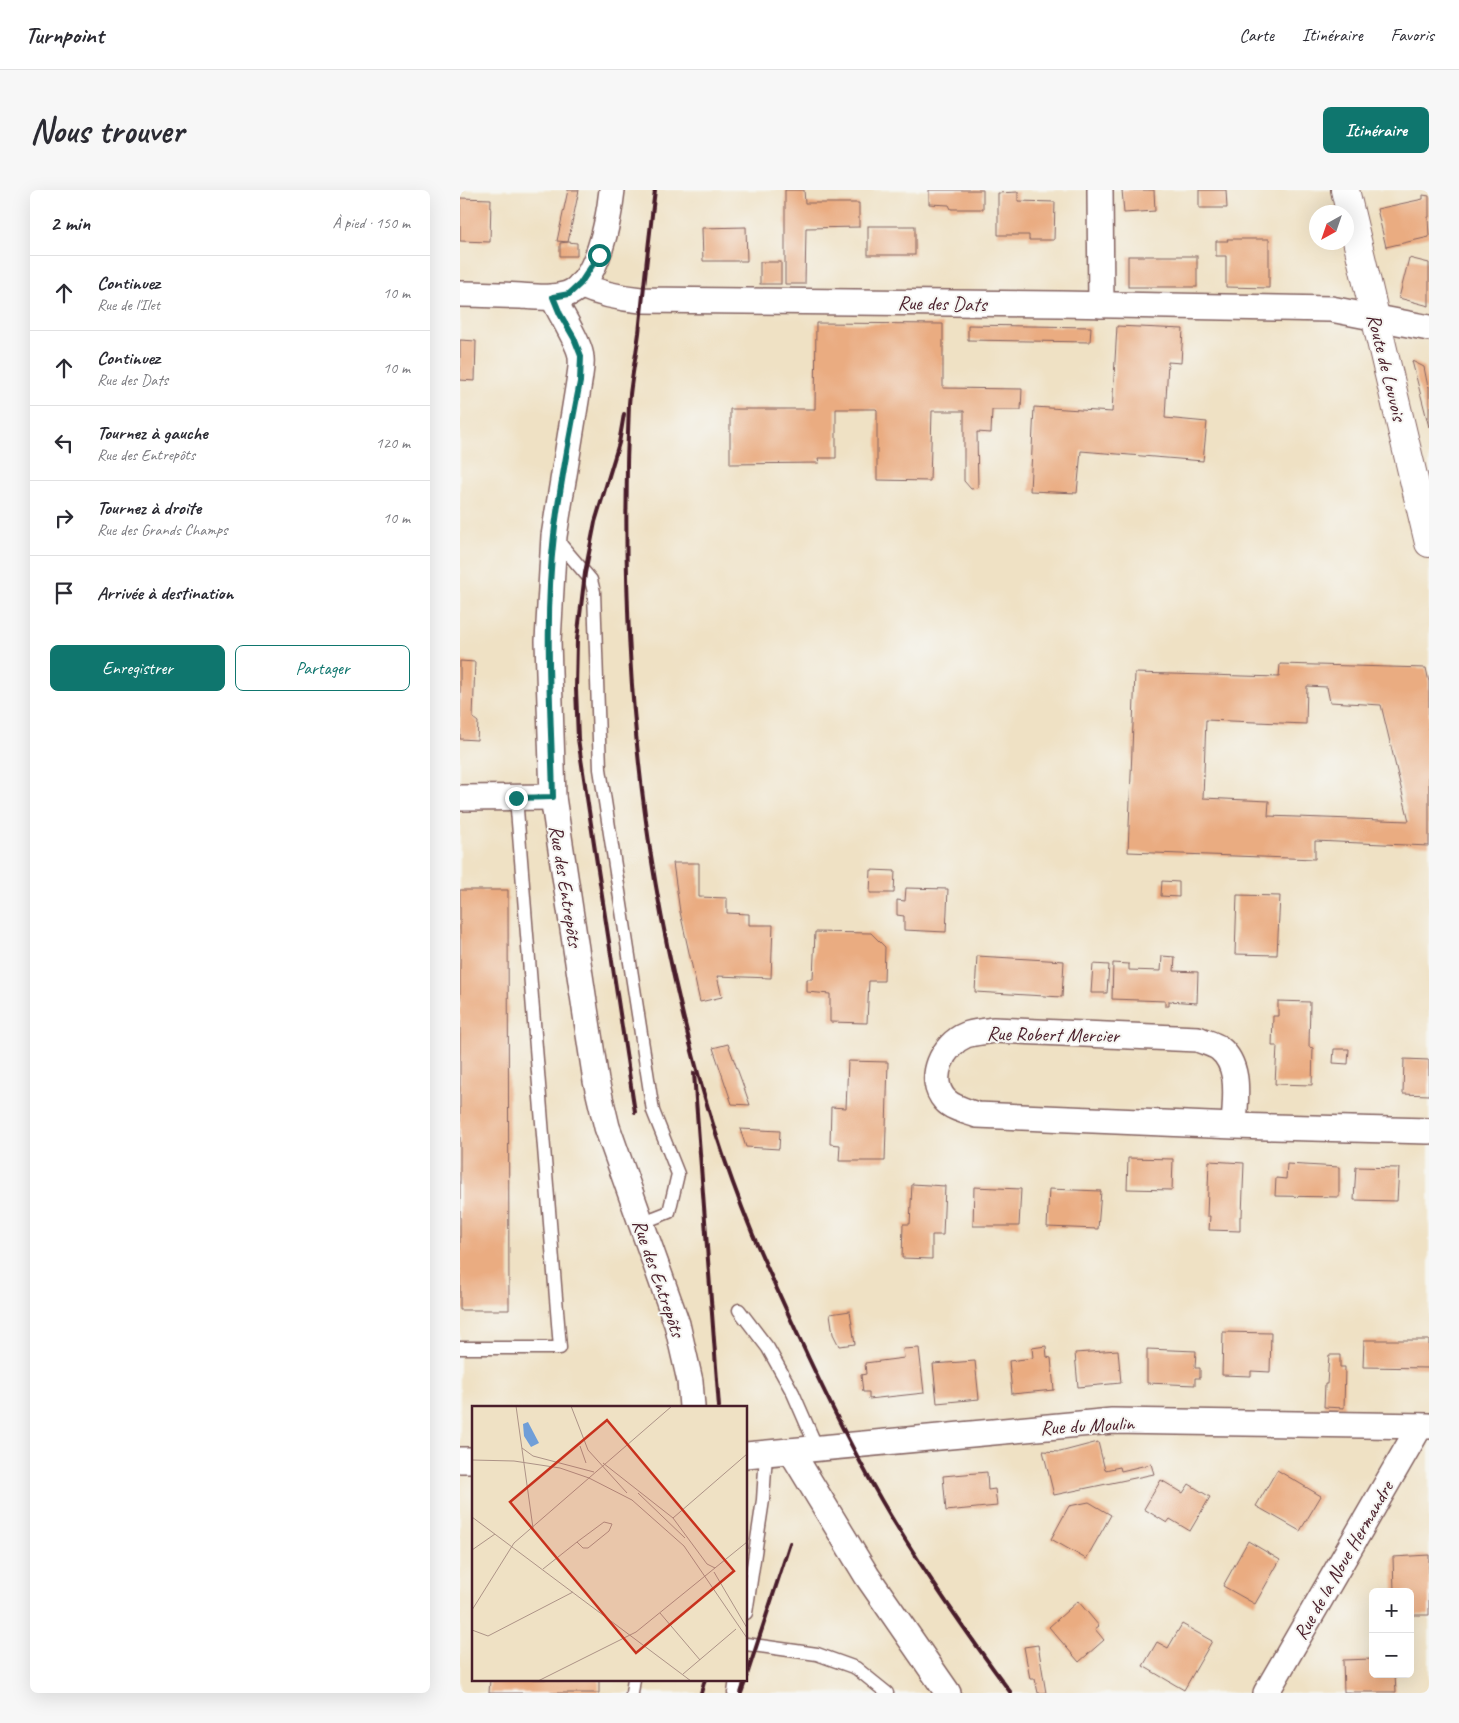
<!DOCTYPE html>
<html lang="fr">
<meta charset="utf-8">
<style>
body{margin:0;font-family:Caveat,sans-serif;background:#f7f7f7;color:#2b2b33}
.controls{position:absolute;right:15px;bottom:15px;display:grid;overflow:hidden;border-radius:8px;box-shadow:0 5px 20px #0002}
.controls button{width:45px;height:45px;display:grid;place-items:center;padding:0;border:0;border-bottom:1px solid #e1e1e2;background:#fff;color:#2b2b33;font:25px sans-serif}
.compass{position:absolute;left:849px;top:15px;width:45px;height:45px;border-radius:50%;background:#fff;box-shadow:0 5px 20px #0002;rotate:220deg}
.stop{position:absolute;width:15px;height:15px;margin:-11px;border:4px solid #0f766e;border-radius:50%;background:#fff}
.stop.end{background:#0f766e;border-color:#fff;box-shadow:0 1px 5px #0008}
.list{margin:0;padding:0;list-style:none}
h2{display:flex;justify-content:space-between;align-items:center;height:65px;margin:0;padding:0 20px;font-size:21px}
h2 small{font-size:16px;font-weight:400;color:#7c7c81}
.list li{display:grid;grid-template-columns:32px 1fr auto;gap:15px;align-items:center;box-sizing:border-box;height:75px;padding:0 20px;border-top:1px solid #e1e1e2}
.list b{display:block;font-size:19px;white-space:nowrap}
.list p{margin:0;font-size:16px;white-space:nowrap;color:#7c7c81}
.list em{font-size:16px;font-style:normal;color:#7c7c81}
.actions{display:flex;gap:10px;padding:15px 20px}
.actions a{flex:1;padding:11px 0;border:1px solid #0f766e;border-radius:8px;text-align:center;font-size:18px;color:#0f766e}
.actions .main{background:#0f766e;color:#fff}
.icon{flex:none;width:28px;height:28px;fill:none;stroke:currentColor;stroke-width:2;stroke-linecap:round;stroke-linejoin:round}
.map{position:relative;flex:none;width:969px;height:1503px;overflow:hidden;border-radius:8px}
header{display:flex;align-items:center;gap:30px;box-sizing:border-box;height:70px;padding:0 25px;background:#fff;border-bottom:1px solid #e1e1e2}
header strong{font-size:24px}
nav{display:flex;gap:28px;margin-inline-start:auto;font-size:18px}
.intro{display:flex;align-items:center;justify-content:space-between;box-sizing:border-box;height:120px;padding:0 30px}
h1{margin:0;font-size:35px}
.button{padding:12px 22px;border-radius:8px;background:#0f766e;color:#fff;font-size:18px;font-weight:700}
main{display:flex;gap:30px;padding:0 30px}
aside{flex:1;background:#fff;border-radius:8px;box-shadow:0 5px 20px #0002}
.map>svg:first-child{display:block}
.building{fill:#eaac81;fill-rule:evenodd}
.lines{fill:none;stroke-linecap:round;stroke-linejoin:round}
.service-casing{stroke:#846361;stroke-width:15}
.minor-casing{stroke:#846361;stroke-width:28}
.tertiary-casing{stroke:#846361;stroke-width:30}
.service{stroke:#fff;stroke-width:12}
.minor{stroke:#fff;stroke-width:25}
.tertiary{stroke:#fff;stroke-width:28}
.rail{stroke:#4a1f2b;stroke-width:4}
.route{stroke:#0f766e;stroke-width:6}
.labels{text-anchor:middle;stroke-width:4;stroke-linejoin:round;paint-order:stroke}
.street-label{font-size:20px;fill:#4a1f2b;stroke:#f6f6f2}
.inset-road{fill:none;stroke:#ad9387;stroke-width:1}
.view{fill:#c8321e;fill-opacity:0.15;stroke:#c8321e;stroke-width:2.5}
.inset-edge{fill:none;stroke:#4a1f2b;stroke-width:2.5}
</style>
<header>
<strong>Turnpoint</strong>
<nav><a>Carte</a><a>Itinéraire</a><a>Favoris</a></nav>
</header>
<div class="intro"><h1>Nous trouver</h1><a class="button">Itinéraire</a></div>
<main>
<aside>
<h2>2 min<small>À pied · 150 m</small></h2>
<ul class="list">
<li><svg class="icon" aria-label="ahead" viewBox="0 0 24 24"><path d="M12 20V5M6 11l6-6 6 6"/></svg><div><b>Continuez</b><p>Rue de l'Ilet</p></div><em>10 m</em></li>
<li><svg class="icon" aria-label="ahead" viewBox="0 0 24 24"><path d="M12 20V5M6 11l6-6 6 6"/></svg><div><b>Continuez</b><p>Rue des Dats</p></div><em>10 m</em></li>
<li><svg class="icon" aria-label="left" viewBox="0 0 24 24"><path d="M17 20v-9H6M10 6l-5 5 5 5"/></svg><div><b>Tournez à gauche</b><p>Rue des Entrepôts</p></div><em>120 m</em></li>
<li><svg class="icon" aria-label="right" viewBox="0 0 24 24"><path d="M7 20v-9h11M14 6l5 5-5 5"/></svg><div><b>Tournez à droite</b><p>Rue des Grands Champs</p></div><em>10 m</em></li>
<li><svg class="icon" aria-label="arrive" viewBox="0 0 24 24"><path d="M6 21V4h12l-3 4 3 4H6"/></svg><div><b>Arrivée à destination</b></div></li>
</ul>
<div class="actions"><a class="main">Enregistrer</a><a>Partager</a></div>
</aside>
<div class="map">
<svg width="969" height="1503" viewBox="0 0 969 1503">
<rect width="100%" height="100%" fill="#f6f6f2"/>
<filter id="ink" filterUnits="userSpaceOnUse"><feTurbulence type="fractalNoise" baseFrequency=".02" numOctaves="2"/><feDisplacementMap in="SourceGraphic" scale="10" xChannelSelector="R" yChannelSelector="G"/><feConvolveMatrix kernelMatrix="1 2 1 2 8 2 1 2 1" color-interpolation-filters="sRGB"/></filter>
<filter id="wash" filterUnits="userSpaceOnUse"><feTurbulence type="fractalNoise" baseFrequency=".0096" numOctaves="4" result="noise"/><feDisplacementMap in="SourceGraphic" scale="20" xChannelSelector="R" yChannelSelector="G"/><feGaussianBlur stdDeviation="1.12" result="paint"/><feColorMatrix in="noise" values="0 0 0 0 0 0 0 0 0 0 0 0 0 0 0 0 0 1.4 0 .05"/><feComposite in="paint" operator="in"/></filter>
<g filter="url(#wash)">
<rect width="100%" height="100%" fill="#efe1c4"/>
<g id="blocks">
<g class="building">
<path d="M108 0H119L108 52 117 53V66H100V53L108 52 97 51Z"/>
<path d="M325 0H344L345 13H399V37L346 38 345 94H325Z"/>
<path d="M469 0H523V19H491L489 15 469 14Z"/>
<path d="M662 0H694L695 21 664 23Z"/>
<path d="M739 0H766L767 18H739Z"/>
<path d="M558 2V11L595 12 594 50H569V45H538V3Z"/>
<path d="M963 5 969 6V27H968L969 47 926 57 917 19 963 9Z"/>
<path d="M0 8 31 9 30 52 0 51Z"/>
<rect x="408" y="36" width="47" height="29"/>
<path d="M286 37 287 71H243L242 38Z"/>
<path d="M767 49H809V98L766 97V66H756V51H768Z"/>
<rect x="668" y="66" width="69" height="31"/>
<path d="M949 68 969 73V116L939 108Z"/>
<rect x="300" y="72" width="21" height="22"/>
<path d="M356 133 483 134V198L562 199 561 220H532L531 243 517 242 518 298 511 299 504 291V221H472L470 291 417 290V220L416 219H376V268H358L359 273 270 274V219H355Z"/>
<path d="M508 135 631 137 630 152 508 150Z"/>
<path d="M657 136 723 139 721 173 708 172 705 228 747 232 743 271 621 261 617 303 570 301 574 217 652 222Z"/>
<path d="M0 150 16 151 15 191 0 190Z"/>
<path d="M952 171 964 177 968 197 969 196V237Z"/>
<path d="M0 471 15 472 13 528 18 532 17 550 0 549Z"/>
<path d="M820 474 966 478 969 492V656L855 651V669L668 662 675 483 819 487ZM847 496 867 497 870 512 921 515 949 631 808 626 809 611 743 608 746 530 846 534Z"/>
<path d="M213 673H239V707L267 708V723L289 724V735H313L311 788 257 786 262 807 240 812 220 722Z"/>
<path d="M411 680 435 681 434 703H410Z"/>
<path d="M702 691 719 692V707L701 706Z"/>
<path d="M446 698 488 699 486 742 444 740V726L437 725V710L445 711Z"/>
<path d="M0 700H48L49 1120H0Z"/>
<path d="M777 705 820 706 817 765 775 764Z"/>
<path d="M355 742 411 743 425 757 424 791H409L407 833 370 832V804L347 802V789H353Z"/>
<path d="M517 766 604 771 602 807 515 802Z"/>
<path d="M702 766 715 767 714 781 738 782 737 813 709 811V816H705V811L652 809 653 773 669 774V780L701 781Z"/>
<path d="M633 774 649 775 647 803H631Z"/>
<path d="M818 811 850 812 849 857 853 858 852 895 815 894 817 856H812L813 826H818Z"/>
<path d="M268 854 282 892 290 915 272 914 253 858Z"/>
<path d="M874 859H889L888 874 873 873Z"/>
<path d="M944 869 969 870V905L943 904Z"/>
<path d="M388 871 428 872 425 971H379L380 955 370 954 371 917 386 918Z"/>
<path d="M280 939 320 941 319 959 286 957Z"/>
<path d="M668 968 713 969 712 1000 667 999Z"/>
<path d="M749 971 784 973 782 1026H780V1041L749 1040 750 1026H747Z"/>
<path d="M827 974 879 977V1007L815 1006 816 988 826 989Z"/>
<path d="M896 977 939 978 937 1011 894 1010Z"/>
<path d="M452 994 485 996 483 1045H472V1069L442 1068 443 1034H450Z"/>
<path d="M514 997 561 999 559 1036H513Z"/>
<path d="M589 999 641 1001 638 1039 587 1037Z"/>
<path d="M390 1121 395 1154 379 1156 373 1144 370 1124Z"/>
<path d="M763 1142 811 1143 810 1182 791 1181V1186L762 1185Z"/>
<path d="M904 1150H969V1178L903 1177Z"/>
<path d="M586 1156 587 1167 591 1168 594 1200 552 1204 549 1171 573 1168 572 1158Z"/>
<path d="M459 1158 464 1203 409 1209V1202H403L401 1185 406 1184 405 1173 444 1168 443 1159Z"/>
<path d="M687 1159 736 1161 735 1178H740V1188H735V1195L687 1193Z"/>
<path d="M658 1160 661 1193 618 1197 615 1163Z"/>
<path d="M869 1165H880V1177H885L884 1218 864 1217 865 1194H867Z"/>
<path d="M515 1171 519 1209 477 1213 473 1174Z"/>
<path d="M638 1252 645 1280 660 1277 661 1281 691 1274 694 1284 594 1305 583 1261 600 1262Z"/>
<path d="M817 1280 861 1306 840 1341 796 1316Z"/>
<path d="M527 1282 528 1300 535 1299 537 1316 486 1321 483 1286Z"/>
<path d="M701 1290 723 1303 729 1294 750 1307 730 1341 710 1329 707 1333 684 1319Z"/>
<path d="M629 1312 651 1325 626 1369 591 1349 609 1316Z"/>
<path d="M788 1351 820 1370 795 1414 763 1396Z"/>
<path d="M969 1365V1425H950V1402H934L933 1367Z"/>
<path d="M618 1411 639 1436 635 1439 644 1450 619 1472 589 1437Z"/>
<path d="M722 1434 752 1451 724 1500 683 1476 697 1452 708 1458Z"/>
<path d="M578 1455 586 1503H578L575 1489H570L564 1457Z"/>
<path d="M913 1469V1484H935L936 1502H884L883 1470Z"/>
<path d="M30 1489H139V1503H29Z"/>
</g>
</g>
</g>
<g filter="url(#ink)">
<use href="#blocks" fill-opacity="0" stroke="#846361" stroke-width="1"/>
<g class="lines">
<defs>
<g id="service">
<path d="M95 348 131 390 134 402 140 579 193 921 218 984 209 1022 181 1033"/>
<path d="M279 1120 308 1158 333 1203 357 1258"/>
<path d="M0 1158H100L56 607"/>
<path d="M286 1423 303 1310 306 1264"/>
<path d="M286 1454 357 1464 396 1478 427 1503"/>
<path d="M172 1503 174 1489"/>
<path d="M274 1503 276 1489"/>
</g>
<g id="minor">
<path d="M640 0 641 115"/>
<path d="M120 95C140 104 159 108 181 110L600 114 871 119 969 138"/>
<path d="M0 104C20 104 41 105 61 106 76 107 92 109 107 104 138 94 149 28 152 0"/>
<path d="M93 107C99 122 121 155 121 168 122 176 120 184 119 192L94 346 88 451 93 607 136 891 147 937 217 1134 230 1191 232 1217"/>
<path d="M0 608 93 607"/>
<path d="M774 936C775 910 782 876 759 858 753 854 744 852 738 849L533 840C524 842 514 842 506 845 483 854 466 889 485 910 492 918 506 921 517 925L774 936 969 941"/>
<path d="M331 1261 407 1386 488 1503"/>
<path d="M286 1265 652 1231 969 1236"/>
<path d="M0 1270H14"/>
<path d="M806 1503 960 1236"/>
</g>
<path id="tertiary" d="M885 0 969 353"/>
</defs>
<use href="#service" class="service-casing"/>
<use href="#minor" class="minor-casing"/>
<use href="#tertiary" class="tertiary-casing"/>
<use href="#service" class="service"/>
<use href="#minor" class="minor"/>
<use href="#tertiary" class="tertiary"/>
<g class="rail">
<path d="M195 0C189 48 184 95 179 143 176 166 171 190 169 214 160 416 173 620 221 817 239 894 263 972 293 1045 311 1087 330 1128 349 1169 374 1222 400 1275 430 1325 467 1386 508 1445 551 1503"/>
<path d="M164 224 159 253 135 332 125 383 117 450 116 499 118 549 175 922"/>
<path d="M234 883 259 1217"/>
<path d="M286 1488 330 1353"/>
<path d="M241 1503 245 1489"/>
<path d="M281 1503 286 1489"/>
</g>
</g>
</g>
<g class="lines" filter="url(#ink)">
<path class="route" d="M56 608 93 607C91 520 84 432 94 345 100 294 110 243 120 192L121 166 114 148 100 124 93 107 109 104 120 94 139 65"/>
</g>
<g class="labels">
<g class="street-label">
<text transform="translate(482 113) rotate(1)" y="7">Rue des Dats</text>
<text transform="translate(927 177) rotate(76)" y="7">Route de Louvois</text>
<text transform="translate(106 696) rotate(81)" y="7">Rue des Entrepôts</text>
<text transform="translate(593 844) rotate(1)" y="7">Rue Robert Mercier</text>
<text transform="translate(199 1088) rotate(71)" y="7">Rue des Entrepôts</text>
<text transform="translate(627 1235) rotate(-3)" y="7">Rue du Moulin</text>
<text transform="translate(883 1370) rotate(-60)" y="7">Rue de la Noue Hermandre</text>
</g>
</g>
<g transform="translate(12 1216)">
<rect width="275" height="275" fill="#efe1c4"/>
<path d="M56 16 67 37 59 41 52 30 51 18Z" fill="#6f9ed8"/>
<path class="inset-road" d="M44 0 61 122M99 0 116 44 155 87M108 40 114 57M50 42 61 50 122 66M0 54 42 55 88 62 117 72 160 94 212 140 275 232M131 57 201 112 235 158 243 162M166 87 213 132M0 111 219 275M201 112 275 48M0 144 23 128M71 163 105 136 132 116 140 118 137 125 116 142H111L105 136M242 166 275 222M0 204 42 137 200 0M188 207 228 254M0 224 16 230 101 186M211 268 264 223M66 275 164 226 275 136"/>
<path class="view" d="M135 14 262 165 164 247 38 96Z"/>
<rect width="275" height="275" class="inset-edge"/>
</g>
</svg>
<div class="controls">
<button>+</button>
<button>−</button>
</div>
<svg class="compass" viewBox="-18 -18 36 36"><path d="M0-13l5 13h-10z" fill="#e53935"/><path d="M0 13l5-13h-10z" fill="#7c7c81"/></svg>
<div class="stop" style="left:139px;top:65px"></div>
<div class="stop end" style="left:56px;top:608px"></div>
</div>
</main>
